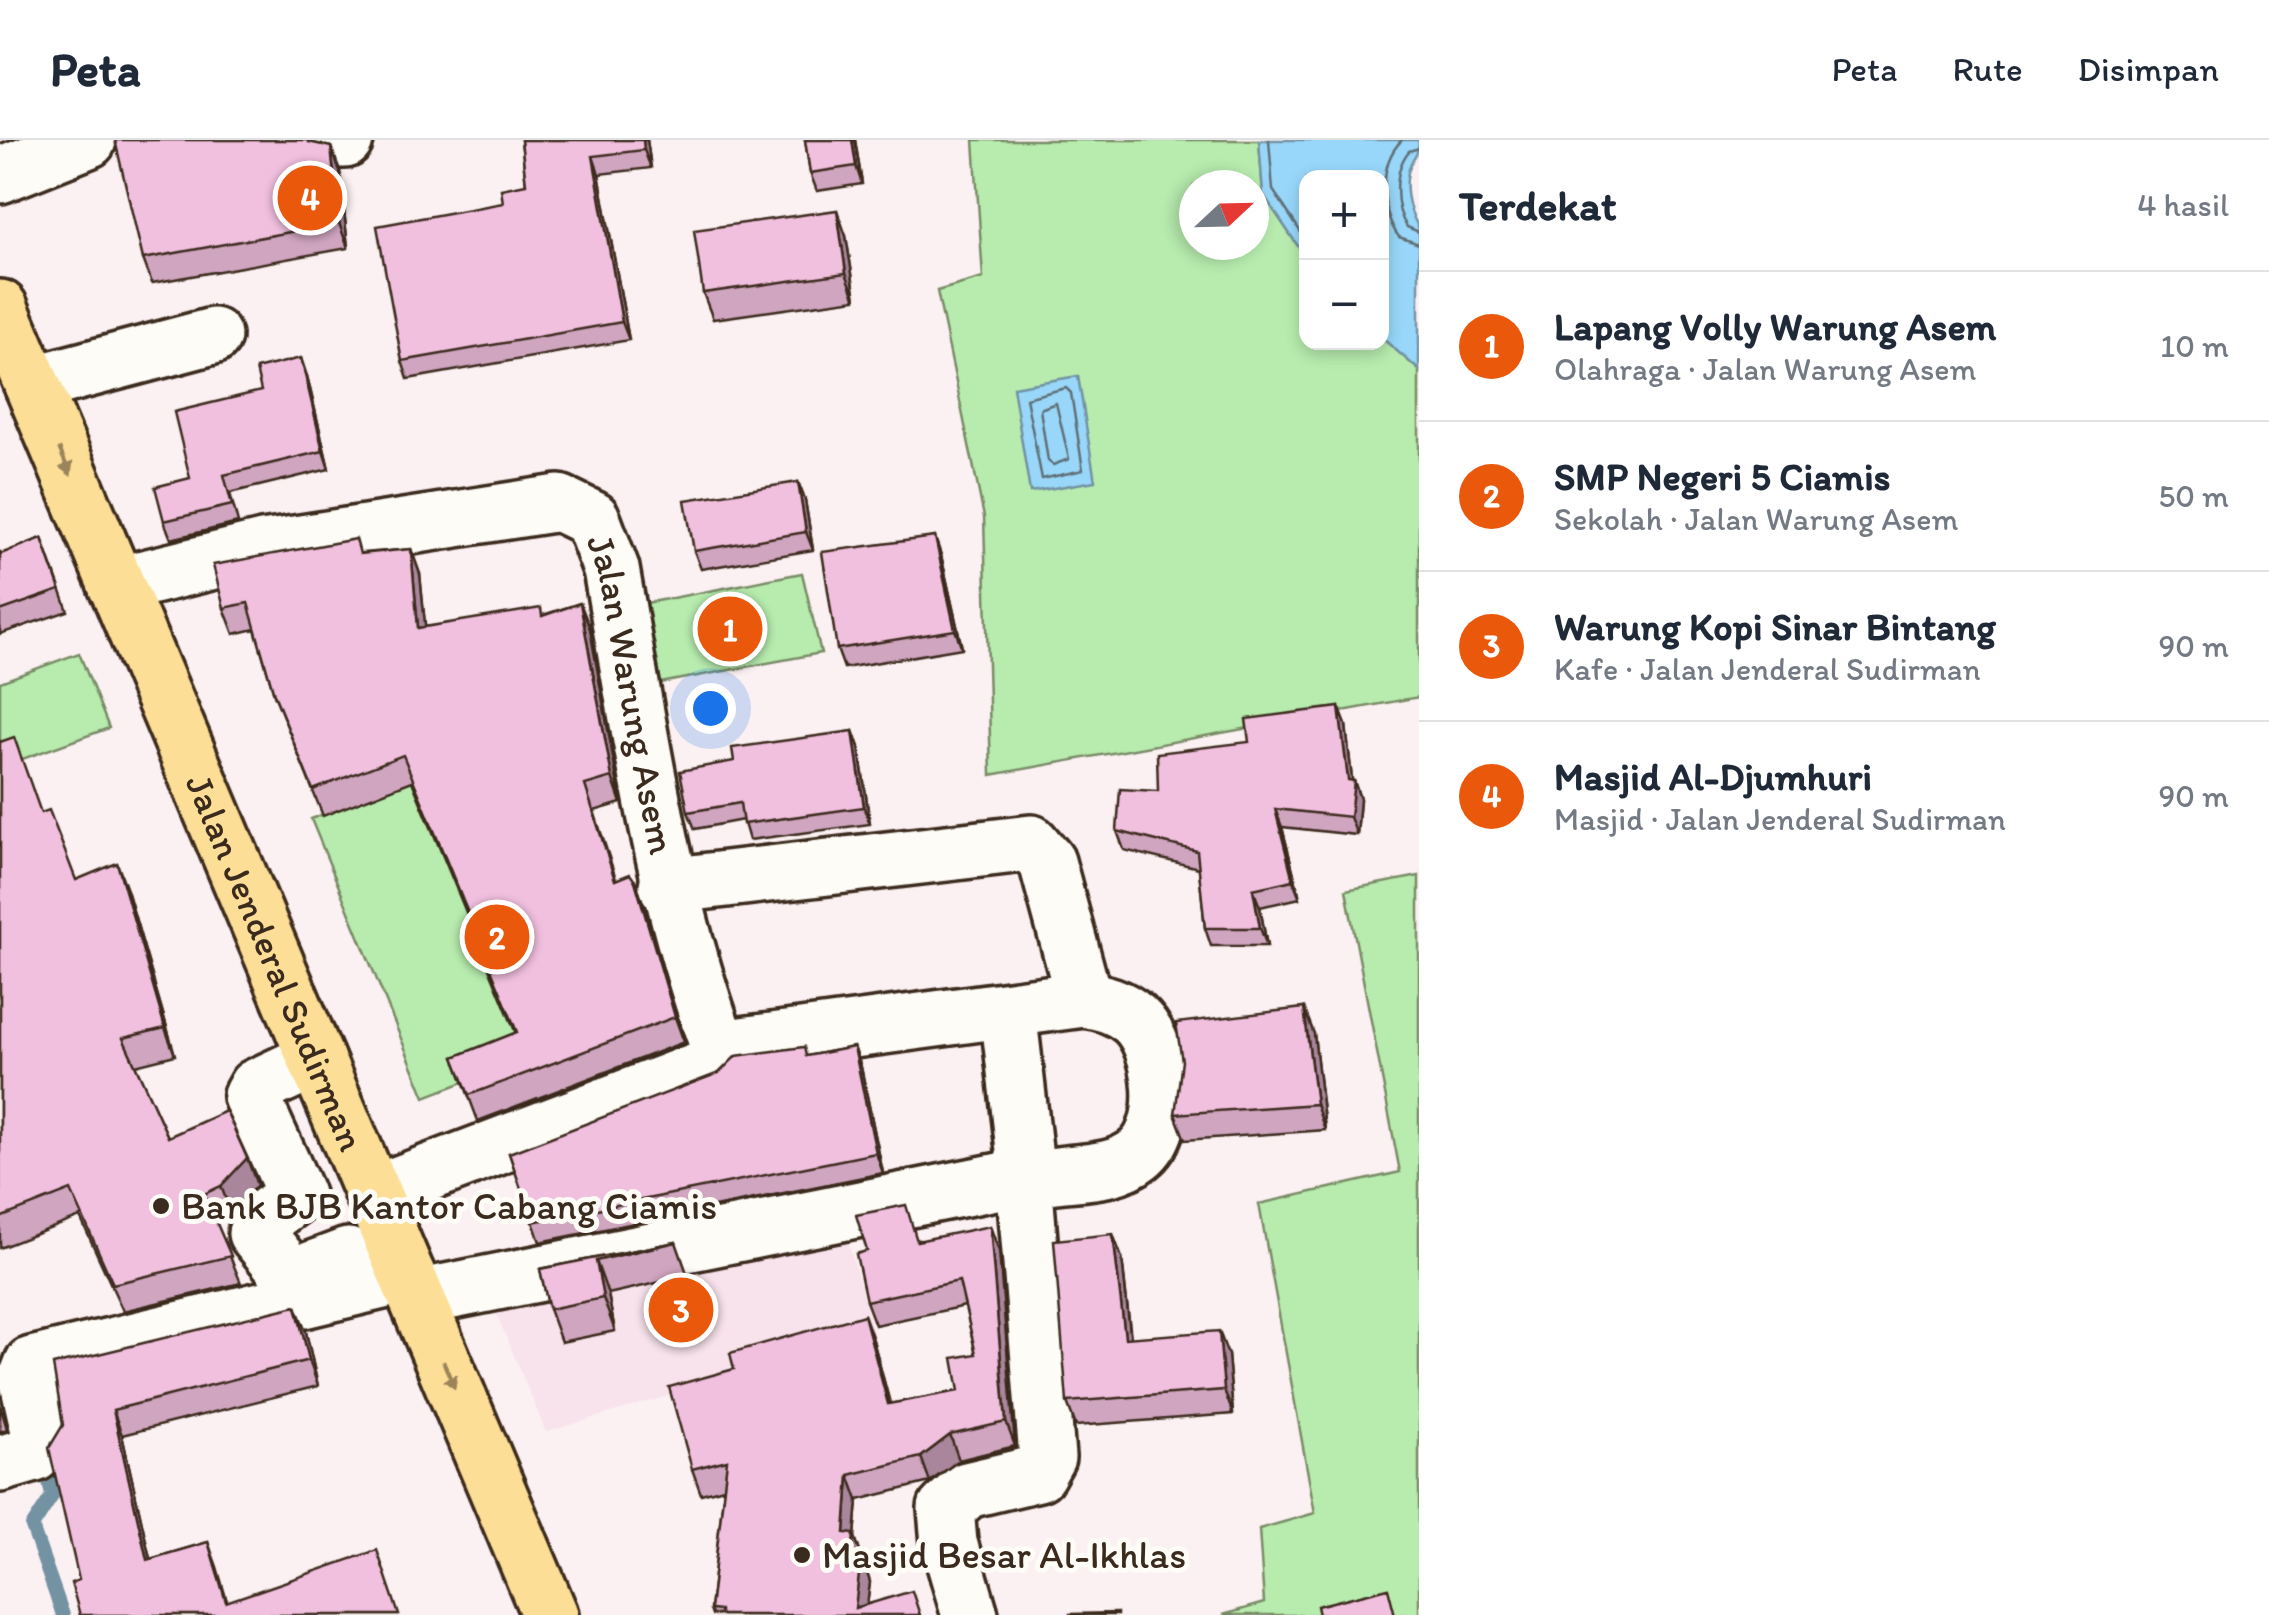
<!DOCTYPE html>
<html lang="id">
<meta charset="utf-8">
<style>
body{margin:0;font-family:Itim,sans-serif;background:#f6f6f7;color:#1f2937}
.controls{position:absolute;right:30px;top:30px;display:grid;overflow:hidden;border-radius:20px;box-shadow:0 5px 15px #0003}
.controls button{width:90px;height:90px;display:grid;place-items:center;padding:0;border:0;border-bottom:2px solid #e0e1e3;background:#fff;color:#1f2937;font:50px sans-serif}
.compass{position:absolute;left:1179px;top:30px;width:90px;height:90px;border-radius:50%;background:#fff;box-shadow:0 5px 15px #0003;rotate:68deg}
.you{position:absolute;left:710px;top:568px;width:35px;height:35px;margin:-25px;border:8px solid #fff;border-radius:50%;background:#1a73e8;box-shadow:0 0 0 15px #1a73e833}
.badge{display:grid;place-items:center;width:65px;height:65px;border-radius:50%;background:#ea580c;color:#fff;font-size:32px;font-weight:700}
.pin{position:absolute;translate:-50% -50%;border:5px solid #fff;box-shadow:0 2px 10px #0006}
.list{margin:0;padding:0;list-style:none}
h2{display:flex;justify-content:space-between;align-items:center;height:130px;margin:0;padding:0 40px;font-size:42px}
h2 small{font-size:32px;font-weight:400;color:#747a83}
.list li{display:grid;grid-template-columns:65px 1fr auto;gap:30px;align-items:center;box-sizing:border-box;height:150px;padding:0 40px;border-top:2px solid #e0e1e3}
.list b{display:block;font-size:38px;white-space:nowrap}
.list p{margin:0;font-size:32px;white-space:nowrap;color:#747a83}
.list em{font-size:32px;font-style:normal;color:#747a83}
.map{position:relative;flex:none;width:1419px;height:1475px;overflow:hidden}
header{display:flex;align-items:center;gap:60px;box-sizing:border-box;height:140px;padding:0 50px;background:#fff;border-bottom:2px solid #e0e1e3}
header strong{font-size:48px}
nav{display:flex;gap:55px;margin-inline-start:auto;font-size:35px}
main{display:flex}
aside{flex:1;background:#fff}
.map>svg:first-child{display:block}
.built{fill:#f8e2ec}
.green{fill:#b7ecae;stroke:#798b66;stroke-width:2.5;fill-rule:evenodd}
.water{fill:#98d7fa;stroke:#7392a2;stroke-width:2.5}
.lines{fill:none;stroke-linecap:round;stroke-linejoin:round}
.shore{stroke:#606f76;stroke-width:2.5}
.stream{stroke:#7392a2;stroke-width:14}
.minor-casing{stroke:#3b2a1e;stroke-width:62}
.highway-casing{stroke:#3b2a1e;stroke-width:62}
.minor{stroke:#fdfcf7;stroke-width:55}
.highway{stroke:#fdde96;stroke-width:55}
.wall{fill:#d0a5c0;stroke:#3b2a1e;stroke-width:2.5}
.shaded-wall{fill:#a9869c;stroke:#3b2a1e;stroke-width:2.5}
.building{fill:#f2c0df;stroke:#3b2a1e;stroke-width:2.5}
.oneway{fill:#9c845a}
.poi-dot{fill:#3b2a1e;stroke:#fdfcf7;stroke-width:4}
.labels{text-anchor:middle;stroke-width:10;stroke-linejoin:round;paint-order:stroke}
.street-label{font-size:38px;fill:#3b2a1e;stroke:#fdfcf7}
.poi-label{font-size:38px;fill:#3b2a1e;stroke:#fdfcf7;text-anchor:start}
</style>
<header>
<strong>Peta</strong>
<nav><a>Peta</a><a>Rute</a><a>Disimpan</a></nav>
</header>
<main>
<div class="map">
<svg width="1419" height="1475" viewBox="0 0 1419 1475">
<rect width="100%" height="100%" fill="#fbf0f2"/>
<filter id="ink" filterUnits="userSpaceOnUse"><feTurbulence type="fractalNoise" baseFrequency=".01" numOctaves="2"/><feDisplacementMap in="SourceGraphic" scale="20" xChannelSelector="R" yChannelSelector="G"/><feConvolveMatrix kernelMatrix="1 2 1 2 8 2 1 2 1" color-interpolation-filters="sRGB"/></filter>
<g filter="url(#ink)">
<path class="built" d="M841 1077 874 1195 546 1292 485 1146Z"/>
<g class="green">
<path d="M974 0H1259L1263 54 1306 118V202H1382V198L1419 230V557L991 635 984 377 937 151 983 138ZM1194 45H1254V105H1194Z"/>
<path d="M802 433 821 513 655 544 641 464Z"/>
<path d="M79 513 109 588 0 627V542Z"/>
<path d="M412 641 526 918 425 957 311 679Z"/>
<path d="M1419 736V1475H1223L1264 1463 1259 1389 1315 1373 1259 1064 1400 1032 1346 750Z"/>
</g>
<g class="water">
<path d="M1259 0H1419C1419 12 1416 13 1411 23 1402 44 1408 70 1419 88V230L1382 198V38H1306V118L1263 54Z"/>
<path d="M1078 236 1095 341 1030 352 1013 247Z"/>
</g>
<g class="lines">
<g class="shore">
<path d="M1269 0 1273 50 1306 100"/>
<path d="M1402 0C1378 23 1380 72 1399 97L1419 104"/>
<path d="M1419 8 1409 11C1393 30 1394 68 1407 87L1419 92"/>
<path d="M1066 248 1071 253 1083 330 1042 339 1026 258Z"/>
<path d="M1056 263 1069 319 1053 325 1048 321 1040 269Z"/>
</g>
<path class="stream" d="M45 1321 52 1356 32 1387 63 1475"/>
<defs>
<g id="minor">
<path d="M334 0H345"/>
<path d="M0 35 88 0"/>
<path d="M32 244 213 196"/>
<path id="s1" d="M116 445 263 409 559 363 592 379 611 429C640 592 662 753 719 908"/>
<path d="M667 746 1031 703 1047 722 1084 859"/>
<path d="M719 908 1084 859C1102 862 1119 866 1134 879 1164 906 1173 987 1139 1014 1111 1037 1067 1030 1034 1039L1025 1051 1047 1317 1038 1333 967 1350 946 1369 949 1403 970 1475"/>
<path d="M316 919 256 947 251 956 296 1055 262 1080 256 1093 292 1137 348 1116"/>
<path d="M373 1054 715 924 719 908"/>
<path d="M417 1158 1010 1039 1028 1044 1008 870"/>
<path d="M0 1324 34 1314 42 1304 27 1238 32 1225 407 1135"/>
</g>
<g id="highway">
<path id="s2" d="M0 168 550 1475"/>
</g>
</defs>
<use href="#minor" class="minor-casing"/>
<use href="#highway" class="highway-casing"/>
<use href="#minor" class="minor"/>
<use href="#highway" class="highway"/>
</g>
<g class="wall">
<path d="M521 0H647L651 28 599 34 629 200 408 239 402 221 503 63 526 44Z"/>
<path d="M805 0H855L862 44 817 51 810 33Z"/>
<path d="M309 2 331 7 340 31 348 108 152 143 143 119Z"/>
<path d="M846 96 856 159 713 179 703 153Z"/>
<path d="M307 236 329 329 230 353 238 383 171 399 164 381 190 338 261 251Z"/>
<path d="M798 342 805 360 813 410 701 429 694 411Z"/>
<path d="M42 398 68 471 0 494V411L1 414Z"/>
<path d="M411 409 420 434 425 487 543 475 580 463 590 489 621 663 594 671 616 739 635 741 644 766 684 902 478 981 454 917 516 893 412 641 323 676 274 554 255 489 234 494 224 468 362 413Z"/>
<path d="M941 415 962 508 844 528 837 509Z"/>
<path d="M1339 567 1346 585 1352 641H1354L1360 659 1357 695 1282 687 1300 758 1260 767 1267 806H1211L1205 788 1199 728 1124 710 1117 691 1158 651 1249 602Z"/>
<path d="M853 591 859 607 870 684 749 700 743 680 695 689 688 672 734 621Z"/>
<path d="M0 602 41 673 76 740 127 750 175 915 135 925 168 997 257 1045 231 1073 215 1080 241 1143 123 1171 80 1077 0 1108Z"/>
<path d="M1304 868 1314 894 1325 990 1185 1000 1175 974Z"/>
<path d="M854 907 861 927 883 1033 540 1102 509 1013 807 916Z"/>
<path d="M919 1100 999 1111 1015 1306 959 1320 930 1342 858 1360 855 1397 870 1442 867 1465 920 1475H712L710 1470 724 1348 701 1354 692 1329 734 1229 864 1175 873 1200 890 1264 959 1251 976 1214 965 1166 875 1185 866 1161Z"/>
<path d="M676 1102 688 1136 608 1154 615 1191 561 1202 549 1169 540 1129Z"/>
<path d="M1122 1118 1131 1198 1228 1215 1233 1274 1076 1286 1067 1262Z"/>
<path d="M306 1192 318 1246 122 1295 150 1419 208 1402 227 1462 399 1475H80L79 1440 63 1285Z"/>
<path d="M0 1265 7 1289 0 1292Z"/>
</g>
<g class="shaded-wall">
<path d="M643 0H647L651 28 644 10Z"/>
<path d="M852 0H855L862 44 856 26Z"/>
<path d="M331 7 340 31 348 108 339 83Z"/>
<path d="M593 16 599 34 629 200 622 182Z"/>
<path d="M837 70 846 96 856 159 846 133Z"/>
<path d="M301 218 307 236 329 329 323 311Z"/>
<path d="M798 342 805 360 813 410 806 392Z"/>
<path d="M935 397 941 415 962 508 955 490Z"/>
<path d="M411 409 420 434 428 514 418 488Z"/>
<path d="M580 463 590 489 621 663 612 637Z"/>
<path d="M1339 567 1346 585 1353 648 1354 641 1360 659 1357 695 1350 677 1348 640Z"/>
<path d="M853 591 859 607 870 684 864 667Z"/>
<path d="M1275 669 1282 687 1300 758 1293 740Z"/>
<path d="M117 723 127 750 175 915 165 888Z"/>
<path d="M635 741 644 766 684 902 675 877Z"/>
<path d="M1253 749 1260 767 1267 806 1260 788Z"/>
<path d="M1304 868 1314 894 1325 990 1316 964Z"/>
<path d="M854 907 861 927 883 1033 876 1013Z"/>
<path d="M247 1018 257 1045 231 1073 221 1046Z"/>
<path d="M990 1086 999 1111 1015 1306 1006 1282Z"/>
<path d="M1113 1094 1122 1118 1133 1222 1125 1198Z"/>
<path d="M596 1121 608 1154 615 1191 603 1158Z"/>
<path d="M296 1166 306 1192 318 1246 309 1220Z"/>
<path d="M864 1175 873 1200 897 1289 888 1264Z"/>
<path d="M1219 1191 1228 1215 1233 1274 1224 1250Z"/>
<path d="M113 1270 122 1295 156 1445 147 1420Z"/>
<path d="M950 1295 959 1320 930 1342 921 1317Z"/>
<path d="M849 1335 858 1360 855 1397 870 1442 866 1475 855 1468 852 1416 845 1393Z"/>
<path d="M208 1402 217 1427 231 1475H230Z"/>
</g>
<g class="building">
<path d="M115 0H307L309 2 331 7 339 83 143 119Z"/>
<path d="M521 0H643L644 10 593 16 622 182 402 221 377 86 503 63 501 49 526 44Z"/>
<path d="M805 0H852L856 26 810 33Z"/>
<path d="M837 70 846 133 703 153 694 90Z"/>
<path d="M301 218 323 311 224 335 232 365 164 381 155 347 190 338 174 272 261 251 256 229Z"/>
<path d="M798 342 806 392 694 411 685 360Z"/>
<path d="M935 397 955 490 837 509 822 412Z"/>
<path d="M42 398 60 450 0 471V412L1 414Z"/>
<path d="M356 399 360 414 411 409 418 488 541 468 542 476 580 463 612 637 585 645 615 740 630 734 635 741 675 877 469 955 454 917 517 892 403 615 313 650 274 554 248 463 224 468 213 425Z"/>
<path d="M1339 567 1348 640 1354 641 1350 677 1275 669 1293 740 1253 749 1260 788H1205L1197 711 1117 691 1120 649 1158 651 1157 613 1249 602 1246 579Z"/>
<path d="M853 591 864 667 743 684 740 663 688 672 680 631 734 621 732 608Z"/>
<path d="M14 597 41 673 49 670 76 740 117 723 165 888 123 898 168 997 226 971 247 1018 221 1046 204 1054 231 1116 113 1144 71 1050 0 1078V602Z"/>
<path d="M1304 868 1316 964 1175 974 1182 921 1176 883Z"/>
<path d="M804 907 806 916 854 907 876 1013 532 1082 509 1013 719 933 736 916Z"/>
<path d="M906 1065 917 1101 990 1086 1006 1282 950 1295 921 1317 849 1335 845 1393 854 1394 852 1416 861 1418 855 1468 912 1451 920 1475H720V1471L710 1470 727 1320 692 1329 669 1247 734 1229 730 1213 864 1175 888 1264 959 1251 953 1218 976 1214 959 1141 866 1161 856 1114 867 1111 856 1075Z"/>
<path d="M1113 1094 1125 1198 1219 1191 1224 1250 1067 1262 1054 1100Z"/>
<path d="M676 1102 596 1121 603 1158 549 1169 540 1129Z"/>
<path d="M296 1166 309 1220 113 1270 147 1420 208 1402 226 1462 377 1410 399 1475H80L71 1443 79 1440 49 1308 63 1285 53 1225Z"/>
<path d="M1388 1448 1395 1475H1319L1317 1466Z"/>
<path d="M1117 1473V1475H1070V1474Z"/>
</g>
<defs><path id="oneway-solid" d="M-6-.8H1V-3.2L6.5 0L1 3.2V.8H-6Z" transform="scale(2.5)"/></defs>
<g class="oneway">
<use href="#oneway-solid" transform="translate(65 322) rotate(67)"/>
<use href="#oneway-solid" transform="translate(449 1235) rotate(67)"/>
</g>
</g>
<g class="poi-dot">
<circle cx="161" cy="1066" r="10"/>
<circle cx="802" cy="1415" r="10"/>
</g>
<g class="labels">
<g class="street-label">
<text dy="13" stroke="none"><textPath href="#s1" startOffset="668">Jalan Warung Asem</textPath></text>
<text dy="13" stroke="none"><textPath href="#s2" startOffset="710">Jalan Jenderal Sudirman</textPath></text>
</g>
<g class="poi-label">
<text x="181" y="1079">Bank BJB Kantor Cabang Ciamis</text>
<text x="822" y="1428">Masjid Besar Al-Ikhlas</text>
</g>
</g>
</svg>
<div class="controls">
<button>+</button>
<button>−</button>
</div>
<svg class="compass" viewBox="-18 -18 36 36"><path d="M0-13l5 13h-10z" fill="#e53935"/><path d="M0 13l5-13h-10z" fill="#747a83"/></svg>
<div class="you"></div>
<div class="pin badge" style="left:730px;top:489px">1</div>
<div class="pin badge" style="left:497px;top:797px">2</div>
<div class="pin badge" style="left:681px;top:1170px">3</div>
<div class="pin badge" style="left:310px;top:58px">4</div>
</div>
<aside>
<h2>Terdekat<small>4 hasil</small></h2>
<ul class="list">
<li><span class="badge">1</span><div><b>Lapang Volly Warung Asem</b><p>Olahraga · Jalan Warung Asem</p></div><em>10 m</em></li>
<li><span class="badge">2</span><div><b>SMP Negeri 5 Ciamis</b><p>Sekolah · Jalan Warung Asem</p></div><em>50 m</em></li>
<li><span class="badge">3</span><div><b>Warung Kopi Sinar Bintang</b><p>Kafe · Jalan Jenderal Sudirman</p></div><em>90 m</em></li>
<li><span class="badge">4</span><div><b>Masjid Al-Djumhuri</b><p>Masjid · Jalan Jenderal Sudirman</p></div><em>90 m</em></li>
</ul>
</aside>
</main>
